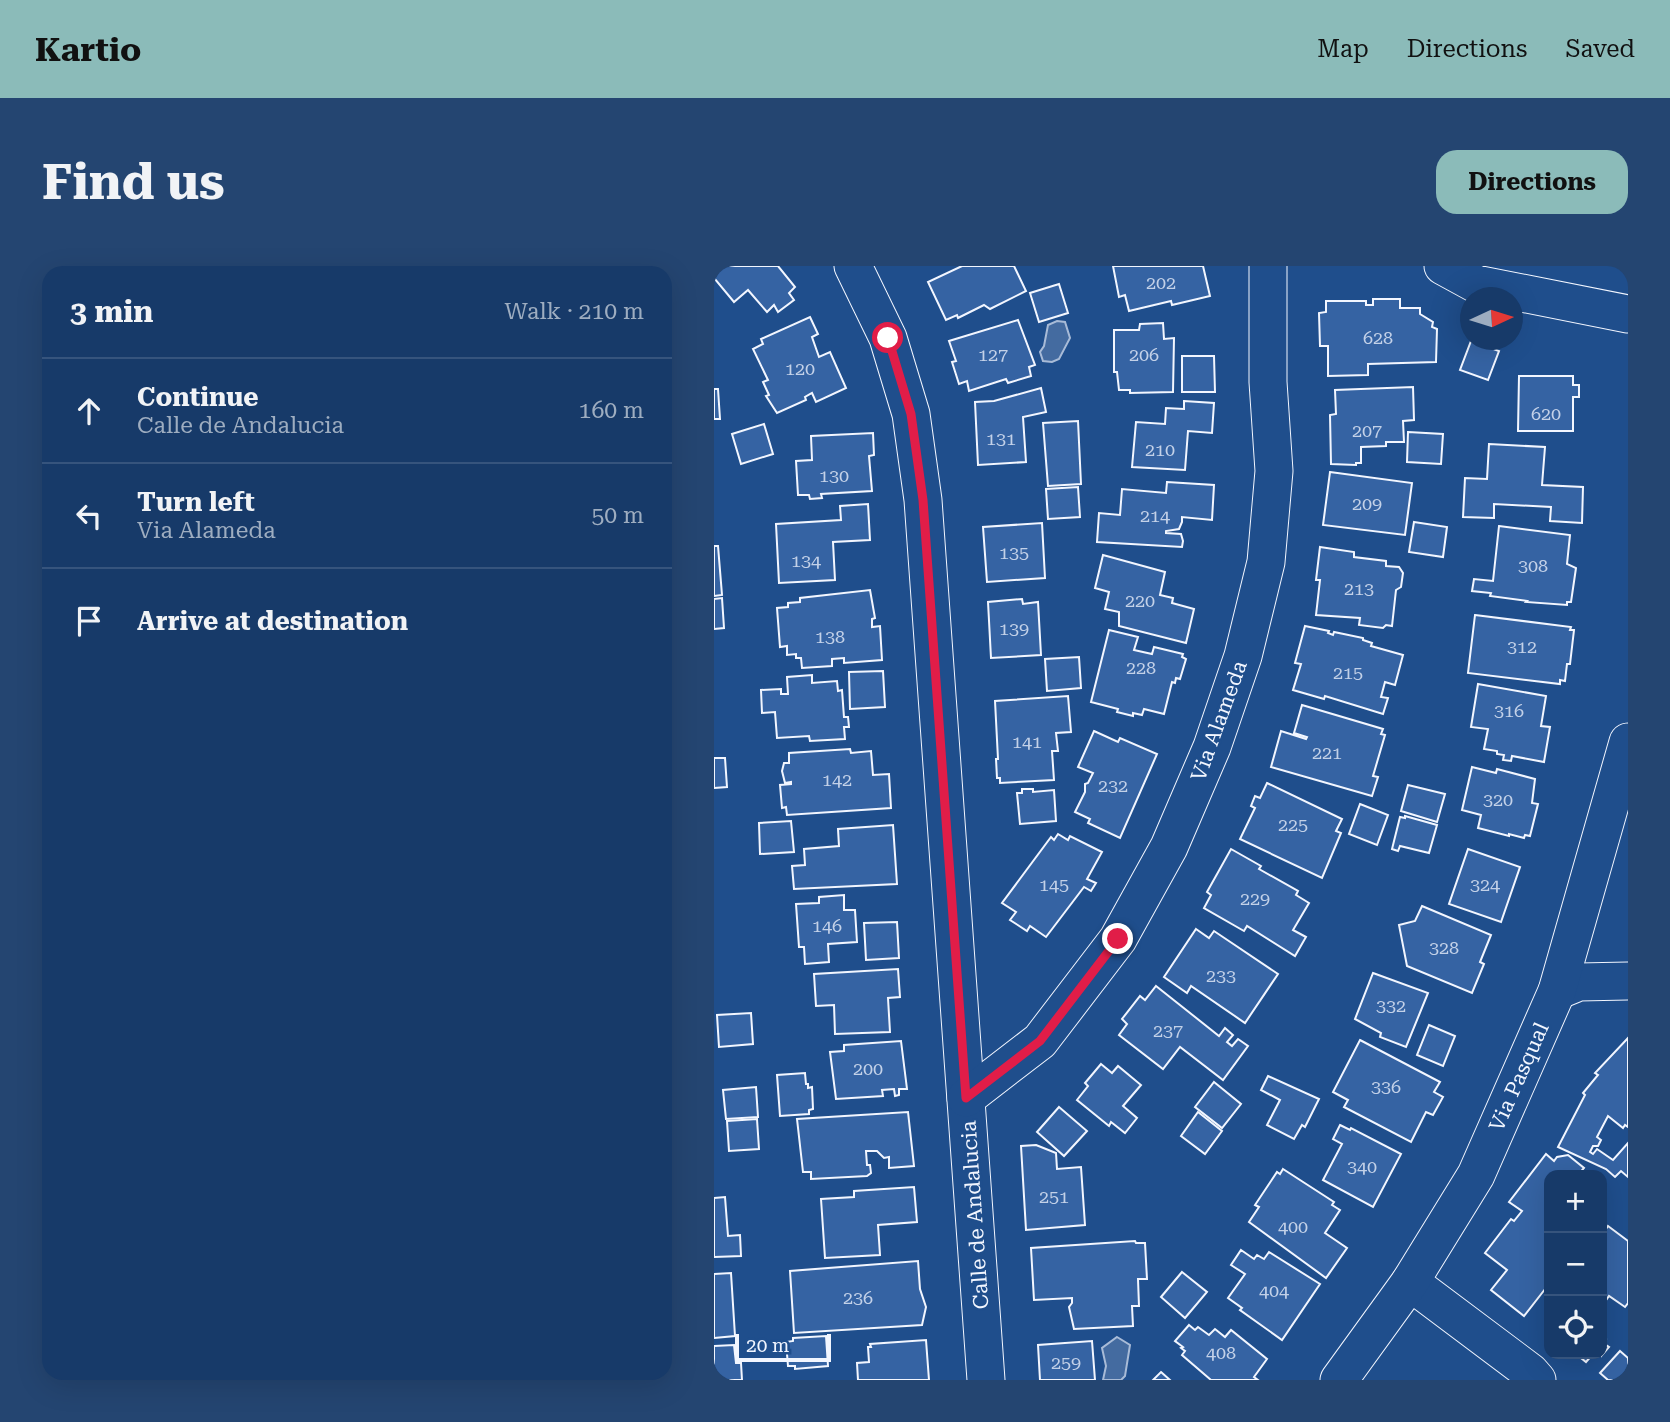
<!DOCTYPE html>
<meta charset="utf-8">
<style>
body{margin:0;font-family:"Roboto Serif",serif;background:#244571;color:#f1f3f6}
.controls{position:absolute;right:21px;bottom:21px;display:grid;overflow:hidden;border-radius:14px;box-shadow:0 7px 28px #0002}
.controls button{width:63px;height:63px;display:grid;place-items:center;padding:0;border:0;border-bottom:2px solid #36547d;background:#173a69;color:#f1f3f6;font:35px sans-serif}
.compass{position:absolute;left:746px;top:21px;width:63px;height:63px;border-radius:50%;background:#173a69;box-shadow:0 7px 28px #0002;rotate:86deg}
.scale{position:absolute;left:21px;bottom:18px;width:96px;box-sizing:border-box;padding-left:7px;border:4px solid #f2f6ff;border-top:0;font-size:19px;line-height:24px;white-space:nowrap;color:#f2f6ff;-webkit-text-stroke:5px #1f4e8c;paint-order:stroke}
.stop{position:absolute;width:21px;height:21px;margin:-16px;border:5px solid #e11d48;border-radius:50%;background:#fff}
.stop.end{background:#e11d48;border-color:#fff;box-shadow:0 2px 7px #0008}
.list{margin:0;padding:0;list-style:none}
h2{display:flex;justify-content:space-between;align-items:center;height:91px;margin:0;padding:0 28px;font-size:30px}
h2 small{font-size:23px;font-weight:400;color:#9eadc0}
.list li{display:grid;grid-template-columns:46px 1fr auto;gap:21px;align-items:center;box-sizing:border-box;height:105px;padding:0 28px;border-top:2px solid #36547d}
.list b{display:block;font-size:26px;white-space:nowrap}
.list p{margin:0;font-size:23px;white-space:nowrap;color:#9eadc0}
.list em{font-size:23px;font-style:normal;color:#9eadc0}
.icon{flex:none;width:38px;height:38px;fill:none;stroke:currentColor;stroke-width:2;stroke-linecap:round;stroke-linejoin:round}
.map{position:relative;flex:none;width:914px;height:1114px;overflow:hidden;border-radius:21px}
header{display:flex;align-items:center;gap:42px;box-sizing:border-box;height:98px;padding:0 35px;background:#8bbbb9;color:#111}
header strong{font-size:33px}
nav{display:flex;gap:38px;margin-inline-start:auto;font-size:24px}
.intro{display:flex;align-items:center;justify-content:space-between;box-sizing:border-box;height:168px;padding:0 42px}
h1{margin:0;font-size:49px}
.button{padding:18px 32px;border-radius:21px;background:#8bbbb9;color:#111;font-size:24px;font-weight:700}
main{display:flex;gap:42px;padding:0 42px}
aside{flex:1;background:#173a69;border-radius:21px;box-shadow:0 7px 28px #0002}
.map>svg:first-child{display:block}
.water{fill:#446ba0;stroke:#a8bbd7;stroke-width:2}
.building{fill:#3563a3;stroke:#f2f6ff;stroke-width:2}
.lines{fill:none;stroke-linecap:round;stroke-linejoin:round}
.minor-casing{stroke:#f2f6ff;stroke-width:39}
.minor{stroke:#1f4e8c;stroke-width:37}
.route{stroke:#e11d48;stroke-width:9}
.labels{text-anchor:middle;stroke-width:5;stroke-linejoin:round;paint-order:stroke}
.number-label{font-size:18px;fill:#c3d1e8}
.street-label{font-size:21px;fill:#f2f6ff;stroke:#1f4e8c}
</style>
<header>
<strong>Kartio</strong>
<nav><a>Map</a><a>Directions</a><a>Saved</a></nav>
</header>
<div class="intro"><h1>Find us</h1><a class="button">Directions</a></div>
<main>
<aside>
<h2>3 min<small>Walk · 210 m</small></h2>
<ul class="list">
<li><svg class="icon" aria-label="ahead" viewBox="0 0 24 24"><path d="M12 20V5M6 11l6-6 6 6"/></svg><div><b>Continue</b><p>Calle de Andalucia</p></div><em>160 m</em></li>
<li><svg class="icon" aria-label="left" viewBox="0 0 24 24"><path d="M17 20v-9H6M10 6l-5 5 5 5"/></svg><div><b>Turn left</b><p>Via Alameda</p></div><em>50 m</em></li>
<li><svg class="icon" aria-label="arrive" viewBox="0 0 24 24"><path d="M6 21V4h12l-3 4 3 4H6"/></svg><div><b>Arrive at destination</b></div></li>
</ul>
</aside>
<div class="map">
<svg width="914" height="1114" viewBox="0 0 914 1114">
<rect width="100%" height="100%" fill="#1f4e8c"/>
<g class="water">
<path d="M343 55 351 56 356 72 345 93 338 96 329 95 326 86 330 80 334 59Z"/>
<path d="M403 1071 416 1079 411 1110 407 1114H389L392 1100 388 1082Z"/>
</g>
<g class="building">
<path d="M0 0H64L81 21 75 27 80 34 64 46 60 39 53 46 34 24 20 36 0 12Z"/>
<path d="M248 0H300L312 25 276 43 270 39 244 52 243 49 232 54 214 16Z"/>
<path d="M399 0H489L496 30 458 39 457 35 415 45 411 29 405 31Z"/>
<path d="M345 18 354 47 325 56 316 27Z"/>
<path d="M659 33H686V42H706V48L719 56 718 61 723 63 722 96 654 98V109L614 110V80H606L605 47 612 46V35H652V39H659Z"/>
<path d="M96 51 104 68 98 71 105 91 116 86 132 122 102 136 98 127 91 131 92 134 63 147 52 130 55 129 49 116 54 114 39 83 49 78 47 73Z"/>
<path d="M304 54 321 99 315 101 317 110 294 117 292 113 255 125 253 115 245 118 238 96 242 95 235 75Z"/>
<path d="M449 57 450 73 460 72 459 126 416 127V124H405L403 106H400V64H425L426 58Z"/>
<path d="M757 75 785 85 774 114 746 104Z"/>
<path d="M468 90H500L501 126H468Z"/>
<path d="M805 110H859V119H865V131H859V165H804Z"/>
<path d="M699 121 700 154 689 155 690 176H672V180L647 181V197H642V199L617 198 616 149 622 148 621 124Z"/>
<path d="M327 122 332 146 309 151 312 196 264 199 261 136 280 135Z"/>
<path d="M0 123H4L6 153H0Z"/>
<path d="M470 135 500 137 498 167 474 165 471 204 418 201 422 156 451 158 452 142 470 143Z"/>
<path d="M364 155 367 218 334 220 329 157Z"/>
<path d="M50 158 59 188 27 198 18 168Z"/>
<path d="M694 166 729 168 727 198 693 196Z"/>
<path d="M159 167 160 189 155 190 158 225 107 228 108 232 96 233 95 229H84L82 195 98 194 97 170Z"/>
<path d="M775 178 831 181 828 219 869 221 868 257 836 255 837 241 780 238V252L749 251 751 212 773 213Z"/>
<path d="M616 206 698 217 691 269 609 259Z"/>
<path d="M453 216 500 219 498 254 468 251V256L465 263 452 265V267L467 268 469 275 468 281 383 276 385 247 406 249 408 223 452 227Z"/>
<path d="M364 221 366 251 334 253 332 223Z"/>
<path d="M154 238 156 274 119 276 121 314 65 317 62 258 127 254 126 240Z"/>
<path d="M700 256 733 261 729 291 695 286Z"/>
<path d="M328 257 331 312 273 316 269 261Z"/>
<path d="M785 260 856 269 853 298 862 302 857 336H853V339L812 336 813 335 776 330 777 327 758 325 760 313 779 315Z"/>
<path d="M0 280H4L8 329 0 330Z"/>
<path d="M606 281 640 286V291L672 295V300L685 301 689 307 687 321 682 324 678 360 672 359 669 362 645 359 646 352 602 349 606 314H602Z"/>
<path d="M389 289 451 306 446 329 459 332 458 337 480 343 472 377 405 360V346L391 343 395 326 381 322Z"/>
<path d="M156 324 161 352 158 353V361L166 360 168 394 130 397V392L118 393V400L88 402 87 392H82V388L73 389V380L66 381 63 342 74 341V337L86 336V332Z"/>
<path d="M8 332 10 362 0 363V333Z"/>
<path d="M308 333 309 338 324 336 327 389 277 392 274 336Z"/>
<path d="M761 349 857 361 856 364H860L856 398H853L851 415 846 414V418L754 407Z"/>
<path d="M591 360 615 365 614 367 619 369 620 366 649 372V374L658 377 657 380 689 389 681 419 671 416 667 431 674 432 669 448 611 430 610 433 579 424 587 398 581 397Z"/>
<path d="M395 364 424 371 420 384 438 388 440 381 469 388 468 391 472 393 466 413 462 412 461 417 458 416 450 448 430 443 428 449 419 447V450L403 446 404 443 377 436Z"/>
<path d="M365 391 367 422 333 425 331 393Z"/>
<path d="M169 405 171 441 136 443 135 406Z"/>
<path d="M98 409V417L123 415 124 425 128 424 130 451H134L135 461H130L131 473 96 475 95 470 63 472 61 446 48 447 47 424 67 423V428H74L73 411Z"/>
<path d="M764 418 832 430 827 460 836 461 830 496 798 490 797 495 789 494 790 489 783 488V485L770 483 774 463 757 461Z"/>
<path d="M354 430 357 466 342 467 344 485H338L340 514 286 517V512H283L282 493H284L281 435Z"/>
<path d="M588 439 669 463 667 468 671 469 659 510 664 511 658 530 557 501 567 465 592 473 593 471 580 467Z"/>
<path d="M380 465 404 476 406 472 443 488 406 572 374 557 376 553 361 546 371 526V518L374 517 379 507 364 501Z"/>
<path d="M136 483 137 487 157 485 159 509 175 508 177 542 73 549 72 541 68 542 66 519 77 518V516L71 517 68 505 70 497H75V487Z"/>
<path d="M0 492H11L13 521 0 522Z"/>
<path d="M758 501 782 507 783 503 821 513 818 537 824 538 816 570 811 569 810 572 795 568V570L764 562 767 549 748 544Z"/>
<path d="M553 517 628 553 622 565 627 567 608 612 526 573 541 542 537 540 541 530 546 532Z"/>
<path d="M694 519 731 528 723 556 687 545Z"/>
<path d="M308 523H319V526L340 524 342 555 306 558 303 527H308Z"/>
<path d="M646 538 674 549 663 579 635 568Z"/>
<path d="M691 550 723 559 715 587 686 580 684 585 678 583 686 551 691 552Z"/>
<path d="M77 555 80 586 46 588 45 557Z"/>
<path d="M179 559 183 618 80 623 78 600 91 599 90 583 125 580 124 563Z"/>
<path d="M344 568 354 574 356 570 388 586 373 613 382 617 377 625 370 621 332 671 316 660 313 665 296 654 302 646 288 637 337 571 340 574Z"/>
<path d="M517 583 547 600 545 603 584 625 582 629 595 637 579 664 592 671 581 690 533 660 530 665 490 642 497 629 493 626Z"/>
<path d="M754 583 806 601 787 656 735 638Z"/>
<path d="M130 629V644H141L143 676 114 678 115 696 91 698 90 681H85L82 638 105 637V631Z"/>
<path d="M708 640 777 669 766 696 770 698 758 727 693 700 685 659 701 655Z"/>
<path d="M183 656 185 692 152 694 150 657Z"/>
<path d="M482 663 495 672 500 665 564 708 531 757 477 720 473 727 450 711Z"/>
<path d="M184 703 186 731 174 732 176 766 121 768 120 739 102 740 100 708Z"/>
<path d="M659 707 714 727 692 781 666 771 667 767 641 753Z"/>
<path d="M442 720 505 770 511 762 519 769 513 776 518 780 524 773 534 780 509 814 466 781 449 803 405 769 413 758 408 753 426 730 431 734Z"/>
<path d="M37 747 39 778 5 781 3 749Z"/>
<path d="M715 759 741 770 729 800 703 789Z"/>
<path d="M914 772V861L911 859 909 862 894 850 883 871 887 874 884 880H879L876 886 879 888 883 883 899 894 914 877V911L907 905 901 911 892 903 844 881 871 829 869 827 884 809 881 807Z"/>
<path d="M646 774 726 816 720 826 729 831 719 849 712 846 697 876 630 841 634 834 619 826Z"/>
<path d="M187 775 193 823H185V829L181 830 180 823 168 824 169 830 122 833 116 786 130 785V779Z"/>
<path d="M387 798 398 807 404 800 427 819 409 840 423 852 411 867 397 856 395 860 363 834 374 820 371 817Z"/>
<path d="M91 807 92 818H94V822L98 821 99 843 95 844V848L66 850 63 809Z"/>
<path d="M554 810 605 833 591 861 588 859 580 873 553 859 566 834 547 824Z"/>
<path d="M500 816 527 838 508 862 481 841Z"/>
<path d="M42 821 44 851 12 853 9 824Z"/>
<path d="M345 841 373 865 350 890 323 866Z"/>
<path d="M194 846 200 900 175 902V891L170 892 163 885H152L153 899H156L157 907 153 910 97 913V906H89L83 853Z"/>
<path d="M484 846 508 865 491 888 467 870Z"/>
<path d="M43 853 45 883 15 885 13 855Z"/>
<path d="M626 859 636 864 637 862 687 888 659 941 609 914 628 878 619 873Z"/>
<path d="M322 879 342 887 343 903 367 901 371 959 312 964 307 880Z"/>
<path d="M832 888 840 895 843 891 854 889 870 902 864 909H835V1018L810 1050 777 1024 793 1004 771 987 797 953 800 955 808 945 795 936Z"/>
<path d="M569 903 620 936 618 939 626 944 611 967 633 982 612 1012 535 956 545 941 541 939 563 906 566 908Z"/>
<path d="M200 921 203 956 164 959 166 989 111 992 107 933 140 931V925Z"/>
<path d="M11 931 14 970 26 969 27 990 0 991V932Z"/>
<path d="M894 960 914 975V1037L911 1041 895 1030 888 1040V969Z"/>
<path d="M421 975 422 977H431L433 1013H424L425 1040H418L419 1060 360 1063 355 1041 358 1037V1032L320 1034 317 982Z"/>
<path d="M527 984 540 993 543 989 550 993 555 986 606 1018 568 1074 526 1044 528 1042 514 1032 531 1008 517 999Z"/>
<path d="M204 995 206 1023 212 1041 208 1059 80 1067 76 1005Z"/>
<path d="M468 1006 493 1026 471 1052 447 1031Z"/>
<path d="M17 1007 21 1070 0 1072V1008Z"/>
<path d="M475 1059 481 1064 484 1061 495 1069 501 1063 511 1071 517 1064 553 1093 540 1111 544 1114H497L468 1089 471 1085 467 1082 469 1081 461 1075Z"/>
<path d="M888 1069 892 1073 889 1077 895 1081 888 1089Z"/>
<path d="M112 1070 114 1100 81 1103V1100H74L72 1076 79 1075V1072Z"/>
<path d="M212 1074 215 1114H144L143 1097 155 1096 154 1081H157L156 1078Z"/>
<path d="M378 1075 381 1114H326L324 1079Z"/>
<path d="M20 1079 22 1097H27L28 1114H0V1080Z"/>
<path d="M906 1085 914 1092V1114H894L886 1107Z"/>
<path d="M862 1088H879L872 1096Z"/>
<path d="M447 1106 456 1114H439Z"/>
</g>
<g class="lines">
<defs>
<g id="minor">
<path d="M139 0 174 72 197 148 209 234 272 1114"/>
<path d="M729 0 762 18 914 48"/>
<path d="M843 725 865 716 914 715"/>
<path d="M252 832 326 775 404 673 455 581 498 481 529 390 552 296 560 205 554 116V0"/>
<path d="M696 1016 816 1106 823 1114"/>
<path d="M625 1114 696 1016 762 909 843 725 914 476"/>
</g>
</defs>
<use href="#minor" class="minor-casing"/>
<use href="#minor" class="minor"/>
</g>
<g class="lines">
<path class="route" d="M174 72 197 148 209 234 252 832 326 775 404 673"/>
</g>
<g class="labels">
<g class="number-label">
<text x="447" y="23">202</text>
<text x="664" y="78">628</text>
<text x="279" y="95">127</text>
<text x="430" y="95">206</text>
<text x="86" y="109">120</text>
<text x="832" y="154">620</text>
<text x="653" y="171">207</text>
<text x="287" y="179">131</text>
<text x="446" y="190">210</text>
<text x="120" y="216">130</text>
<text x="653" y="244">209</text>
<text x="441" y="256">214</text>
<text x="300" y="293">135</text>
<text x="92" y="301">134</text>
<text x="819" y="306">308</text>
<text x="645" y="329">213</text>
<text x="426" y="341">220</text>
<text x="300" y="369">139</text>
<text x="116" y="377">138</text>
<text x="808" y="387">312</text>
<text x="427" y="408">228</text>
<text x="634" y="413">215</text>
<text x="795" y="451">316</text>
<text x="313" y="482">141</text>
<text x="613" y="493">221</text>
<text x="123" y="520">142</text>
<text x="399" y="526">232</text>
<text x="784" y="540">320</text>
<text x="579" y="565">225</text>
<text x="340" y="625">145</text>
<text x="771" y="625">324</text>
<text x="541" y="639">229</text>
<text x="113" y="666">146</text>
<text x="730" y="688">328</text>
<text x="507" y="716">233</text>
<text x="677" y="746">332</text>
<text x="454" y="771">237</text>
<text x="154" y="809">200</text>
<text x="672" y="827">336</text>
<text x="648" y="907">340</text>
<text x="340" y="937">251</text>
<text x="579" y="967">400</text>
<text x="560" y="1031">404</text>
<text x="144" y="1038">236</text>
<text x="507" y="1093">408</text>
<text x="352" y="1103">259</text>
</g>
<g class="street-label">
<text transform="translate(505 455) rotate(-70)" y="7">Via Alameda</text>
<text transform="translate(805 811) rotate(-66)" y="7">Via Pasqual</text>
<text transform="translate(261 949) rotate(-94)" y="7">Calle de Andalucia</text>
</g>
</g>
</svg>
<div class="controls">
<button>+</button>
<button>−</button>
<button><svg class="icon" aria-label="locate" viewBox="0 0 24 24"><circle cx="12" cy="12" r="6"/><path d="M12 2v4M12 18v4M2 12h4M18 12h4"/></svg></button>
</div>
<svg class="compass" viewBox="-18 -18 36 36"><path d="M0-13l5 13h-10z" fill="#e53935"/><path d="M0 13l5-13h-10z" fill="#9eadc0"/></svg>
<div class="scale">20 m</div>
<div class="stop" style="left:174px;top:72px"></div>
<div class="stop end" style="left:404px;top:673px"></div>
</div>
</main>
